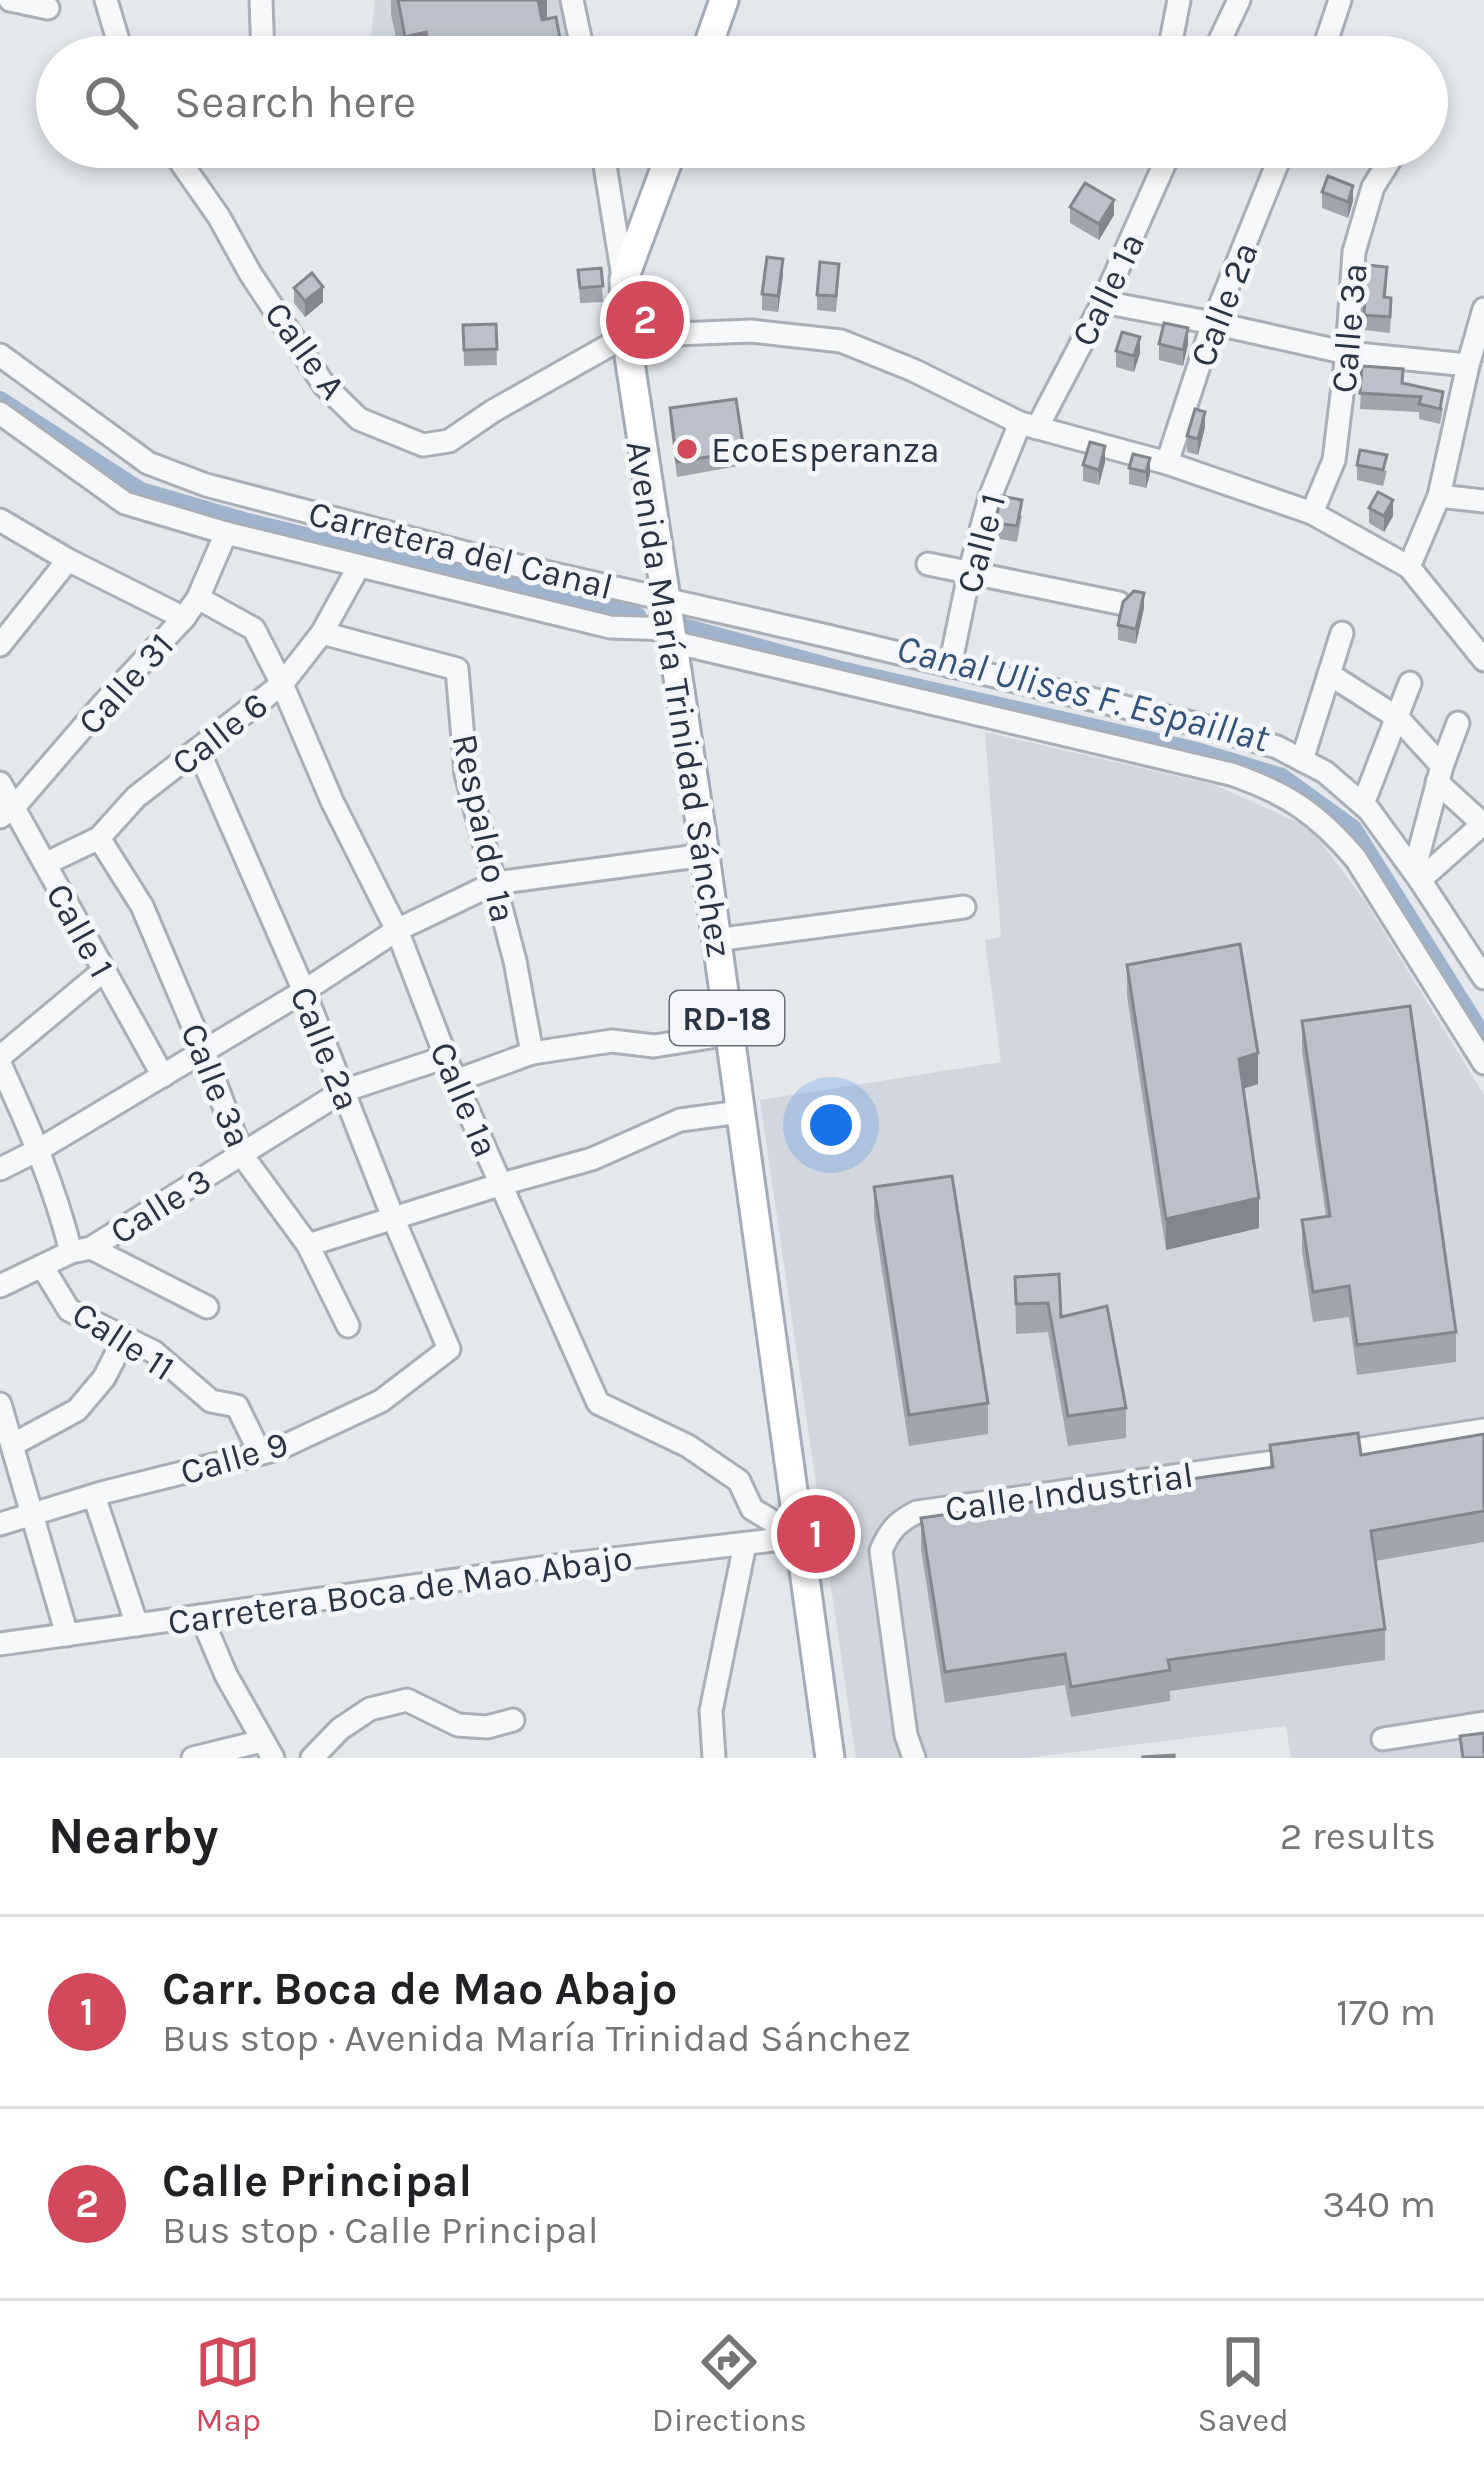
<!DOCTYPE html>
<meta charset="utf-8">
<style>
body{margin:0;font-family:Karla,sans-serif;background:#f2f2f2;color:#202124}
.you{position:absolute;left:831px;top:1125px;width:42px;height:42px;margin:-30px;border:9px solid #fff;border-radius:50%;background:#1a73e8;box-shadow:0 0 0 18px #1a73e833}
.badge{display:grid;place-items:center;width:78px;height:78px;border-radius:50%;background:#d1495b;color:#fff;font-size:39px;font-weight:700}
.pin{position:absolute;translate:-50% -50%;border:6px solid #fff;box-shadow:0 3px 12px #0006}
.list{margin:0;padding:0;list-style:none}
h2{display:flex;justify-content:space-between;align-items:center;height:156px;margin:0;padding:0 48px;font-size:51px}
h2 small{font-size:39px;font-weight:400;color:#757577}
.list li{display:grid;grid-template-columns:78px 1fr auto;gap:36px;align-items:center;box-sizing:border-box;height:192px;padding:0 48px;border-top:3px solid #e0e0e0}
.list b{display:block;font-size:45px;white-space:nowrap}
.list p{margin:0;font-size:39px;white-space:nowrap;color:#757577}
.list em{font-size:39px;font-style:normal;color:#757577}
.icon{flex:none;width:66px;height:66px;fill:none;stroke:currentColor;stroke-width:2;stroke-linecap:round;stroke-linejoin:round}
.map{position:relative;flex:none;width:1484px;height:1758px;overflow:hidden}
.search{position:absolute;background:#fff;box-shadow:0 6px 18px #0003;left:36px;right:36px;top:36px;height:132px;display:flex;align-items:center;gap:30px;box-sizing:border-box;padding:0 42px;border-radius:66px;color:#757577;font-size:45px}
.sheet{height:540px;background:#fff}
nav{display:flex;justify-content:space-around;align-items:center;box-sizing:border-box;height:168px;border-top:3px solid #e0e0e0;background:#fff;font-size:33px;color:#757577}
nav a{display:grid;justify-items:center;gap:6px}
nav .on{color:#d1495b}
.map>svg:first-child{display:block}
.built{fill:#d2d6de}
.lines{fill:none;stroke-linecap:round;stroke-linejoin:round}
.canal{stroke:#9fb4cc;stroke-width:16}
.minor-casing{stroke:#a9aeb7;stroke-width:27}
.major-casing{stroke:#a3abb8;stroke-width:33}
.minor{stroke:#f7f8fa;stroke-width:21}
.major{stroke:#fff;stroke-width:27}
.wall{fill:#a1a5ae}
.shaded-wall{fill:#83868d}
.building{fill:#bbc0ca;stroke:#83868d;stroke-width:3}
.poi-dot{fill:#d1495b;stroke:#f4f6f9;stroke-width:4.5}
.labels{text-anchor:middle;stroke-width:10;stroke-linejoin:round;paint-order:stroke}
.shield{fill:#f4f6f9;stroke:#676e7b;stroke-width:3}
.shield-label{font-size:33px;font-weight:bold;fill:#2b3445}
.street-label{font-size:36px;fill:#2b3445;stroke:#f4f6f9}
.poi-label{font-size:36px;fill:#2b3445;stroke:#f4f6f9;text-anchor:start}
.water-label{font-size:39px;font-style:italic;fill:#34527a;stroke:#f4f6f9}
</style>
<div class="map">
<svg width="1484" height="1758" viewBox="0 0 1484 1758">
<rect width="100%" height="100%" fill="#e4e7ec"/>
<g class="built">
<path d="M375 0H561L574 57H369Z"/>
<path d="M985 732 1215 785 1310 828 1367 904 1484 1095V1758H1291L1286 1726 1026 1758H856L760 1100 1001 1062 985 940 1001 937Z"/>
</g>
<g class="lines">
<g class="canal">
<path d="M0 399 141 490 244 520 638 615"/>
<path d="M684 626 841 669 1193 749 1282 776 1354 828 1484 1036"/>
</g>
<defs>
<g id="minor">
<path d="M10 0 48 8"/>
<path d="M106 0 123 57"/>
<path d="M261 0 263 57"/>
<path d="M572 0 584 57"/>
<path d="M1179 0 1171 41 1181 57"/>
<path d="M1212 57 1239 0"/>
<path d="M1321 57 1340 0"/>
<path d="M1427 102V101"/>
<path d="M170 147 219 217 250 273 324 385 359 419 423 445 449 441 493 411 626 336 751 331 841 341 913 370 1020 423 1167 463 1312 513 1409 567 1484 660"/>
<path d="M602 147 623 277"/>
<path d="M1103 302 1213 323 1347 353 1468 365"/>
<path d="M0 355 148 463 206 485 497 561 823 635 1196 724 1277 747 1325 772 1369 810 1420 880 1484 978"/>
<path d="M0 413 125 503 226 533 610 627 671 629"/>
<path d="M1037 428 1103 302 1172 147"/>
<path d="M1167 463 1213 323 1284 147"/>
<path d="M1439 496 1484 501"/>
<path d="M1312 513 1334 460 1347 353 1354 252 1373 187 1398 147"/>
<path d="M0 520 68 560 184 618"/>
<path d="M928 564 1119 603"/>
<path d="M1409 567 1439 496 1468 365 1484 309"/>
<path d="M198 598 254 629 282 684 332 801 397 930 455 1081 598 1403 688 1446 739 1481 752 1509 799 1537"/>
<path d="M322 633 457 669 466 774 515 961 532 1053"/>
<path d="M673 642 1231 774C1287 793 1318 814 1356 859L1484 1063"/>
<path d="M0 645 68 560"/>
<path d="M950 666 970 570 990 497 1020 423"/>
<path d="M1329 674 1398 718 1442 766"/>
<path d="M1302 760 1342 633"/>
<path d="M1437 782 1483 824"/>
<path d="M0 783 163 1076"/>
<path d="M1363 804 1410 683"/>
<path d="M0 817 15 806 103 704 184 618 198 598 226 533"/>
<path d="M99 838 142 906 204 1052 242 1155 308 1245 348 1326"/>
<path d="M45 864 99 838 136 797 282 684 322 633 359 566"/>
<path d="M1414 871 1442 766 1458 723"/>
<path d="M1420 880 1484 823"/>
<path d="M716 940 964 907"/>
<path d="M0 1057 103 971"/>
<path d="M0 1064C29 1127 54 1184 71 1252"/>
<path d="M455 1081 532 1053 612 1041 654 1046 730 1034"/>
<path d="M0 1169 40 1149 304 991 397 930 495 883 705 855"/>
<path d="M308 1245 502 1184 592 1159 680 1120 740 1112"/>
<path d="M91 1248 207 1307"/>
<path d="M42 1266 69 1310 154 1352 211 1401 237 1406 260 1453"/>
<path d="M0 1286 71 1252 91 1248 343 1091 446 1057"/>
<path d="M0 1404 67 1635"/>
<path d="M12 1445 77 1410 104 1378 125 1337"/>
<path d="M1336 1453 1484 1430"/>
<path d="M94 1496 137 1625"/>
<path d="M0 1524 105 1492 278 1449 381 1401 449 1349 394 1220 304 991 198 749"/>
<path d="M201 1616 226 1675 273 1758"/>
<path d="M0 1644 562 1565 799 1537"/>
<path d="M1383 1739 1484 1723"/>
<path d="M193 1758 262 1741"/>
<path d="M312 1758 340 1729 370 1709 407 1700 458 1725 487 1727 513 1720"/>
<path d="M714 1758 711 1711 745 1544"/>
<path d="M914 1758 906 1735 881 1551C889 1531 897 1522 917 1512L1294 1459"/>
</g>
<g id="major">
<path d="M704 57 724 0"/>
<path d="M673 147 624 279 626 336 705 855 830 1758"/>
</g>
</defs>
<use href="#minor" class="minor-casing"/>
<use href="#major" class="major-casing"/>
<use href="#minor" class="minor"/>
<use href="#major" class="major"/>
</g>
<g class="wall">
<path d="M391 0H547V19L562 57H400L391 14Z"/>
<path d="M1322 192 1353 201 1348 218 1322 208Z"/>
<path d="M1070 207 1114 215 1099 240 1070 223Z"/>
<path d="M601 268 603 302 580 303 578 270Z"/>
<path d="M783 275 778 312 762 310V294Z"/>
<path d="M839 279 836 312 817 310V295Z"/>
<path d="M1387 282 1386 297 1391 313 1390 333 1364 330V315Z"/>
<path d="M294 288 323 302 305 317 294 303Z"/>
<path d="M496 324 497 365 464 366 463 325Z"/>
<path d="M1159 344H1188L1183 366 1159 360Z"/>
<path d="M1116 351 1140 353 1134 372 1116 367Z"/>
<path d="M1362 366 1403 383 1443 408 1440 424 1419 419V412L1360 409Z"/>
<path d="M670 408 744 451V465L677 477 670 423Z"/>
<path d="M1205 427 1198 455 1187 452V436Z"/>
<path d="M1105 462 1099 485 1083 481V465Z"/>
<path d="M1357 465 1387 471 1383 486 1357 480Z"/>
<path d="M1129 468 1150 474 1146 488 1129 484Z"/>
<path d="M1369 508 1393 516 1384 532 1369 523Z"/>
<path d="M1022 515 1017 542 995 538V523Z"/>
<path d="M1144 608 1136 644 1118 640V625Z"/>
<path d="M1127 965 1258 1084 1243 1088 1259 1228 1166 1250 1127 996Z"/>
<path d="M1302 1021 1456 1332V1362L1357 1375 1349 1317 1313 1322 1302 1251V1220L1326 1216 1302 1051Z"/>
<path d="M874 1187 988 1403V1434L909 1446 874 1218Z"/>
<path d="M1059 1274 1061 1317 1126 1408V1438L1068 1446 1048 1332 1016 1334 1015 1277Z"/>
<path d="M1484 1434V1542L1375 1561 1385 1629V1660L1170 1691V1701L1071 1717 1065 1685 945 1703 921 1549V1518L1270 1467V1445L1361 1455Z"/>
</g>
<g class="shaded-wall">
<path d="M536 0H547V35Z"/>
<path d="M426 32V57H405V37Z"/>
<path d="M562 49V57H526Z"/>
<path d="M1353 186V201L1348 218V202Z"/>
<path d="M1114 200V215L1099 240V224Z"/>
<path d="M783 259V275L778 312V296Z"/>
<path d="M323 287V302L305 317V301Z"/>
<path d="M1188 328V344L1183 366V350Z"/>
<path d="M1140 337V353L1134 372V356Z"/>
<path d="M1205 412V427L1198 455V439Z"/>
<path d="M1105 446V462L1099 485V470Z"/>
<path d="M1150 458V474L1146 488V472Z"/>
<path d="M1393 500V516L1384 532V516Z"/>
<path d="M1144 593V608L1136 644V629Z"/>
<path d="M1258 1053V1084L1239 1090V1059Z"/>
<path d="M1259 1198V1228L1166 1250V1219Z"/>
</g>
<g class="building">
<path d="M398 0H538L542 20 556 17 562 49 526 57H431L426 32 405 37Z"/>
<path d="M1328 176 1353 186 1348 202 1322 192Z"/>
<path d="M1085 183 1114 200 1099 224 1070 207Z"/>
<path d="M767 257 783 259 778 296 762 294Z"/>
<path d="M820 262 839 264 836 296 817 295Z"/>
<path d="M1367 265 1387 267 1384 297 1391 298 1390 317 1364 315Z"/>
<path d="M601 268 603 286 580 288 578 270Z"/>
<path d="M312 273 323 287 305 301 294 288Z"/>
<path d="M1164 323 1188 328 1183 350 1159 344Z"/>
<path d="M496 324 497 349 464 350 463 325Z"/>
<path d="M1122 332 1140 337 1134 356 1116 351Z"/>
<path d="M1362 366 1403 369 1402 383 1443 392 1440 409 1419 404 1421 397 1360 393Z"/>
<path d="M736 399 744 451 677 462 670 408Z"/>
<path d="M1195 409 1205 412 1198 439 1187 436Z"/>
<path d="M1090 442 1105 446 1099 470 1083 465Z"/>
<path d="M1360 450 1387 455 1383 470 1357 465Z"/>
<path d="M1133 454 1150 458 1146 472 1129 468Z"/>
<path d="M1378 492 1393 500 1384 516 1369 508Z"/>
<path d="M1001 496 1022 500 1017 526 995 523Z"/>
<path d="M1134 591 1144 593 1136 629 1118 625 1123 602Z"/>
<path d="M1240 944 1258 1053 1239 1059 1259 1198 1166 1219 1127 965Z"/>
<path d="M1410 1006 1456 1332 1357 1345 1349 1286 1313 1292 1302 1220 1330 1216 1302 1021Z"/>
<path d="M952 1176 988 1403 909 1415 874 1187Z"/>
<path d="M1059 1274 1061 1317 1107 1306 1126 1408 1068 1416 1048 1303 1016 1304 1015 1277Z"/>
<path d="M1358 1433 1361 1455 1484 1434V1511L1371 1531 1385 1629 1168 1660 1170 1670 1071 1687 1065 1654 945 1672 921 1518 1273 1467 1270 1445Z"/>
<path d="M1484 1733V1758H1463L1460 1736Z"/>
<path d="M1174 1755V1758H1143V1757Z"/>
</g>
<circle class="poi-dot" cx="687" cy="449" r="12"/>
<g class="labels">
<rect class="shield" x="670" y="991" width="114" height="54" rx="9"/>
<g class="shield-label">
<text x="727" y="1030">RD-18</text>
</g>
<g class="street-label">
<text transform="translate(1107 289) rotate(-64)" y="13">Calle 1ª</text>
<text transform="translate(1223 304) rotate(-69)" y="13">Calle 2ª</text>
<text transform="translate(1348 328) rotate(-85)" y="13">Calle 3ª</text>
<text transform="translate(306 350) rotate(54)" y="13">Calle A</text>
<text transform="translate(980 543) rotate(-75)" y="13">Calle 1</text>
<text transform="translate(461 549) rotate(14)" y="13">Carretera del Canal</text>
<text transform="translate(125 683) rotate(-48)" y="13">Calle 31</text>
<text transform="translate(680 699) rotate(81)" y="13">Avenida María Trinidad Sánchez</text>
<text transform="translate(219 733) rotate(-38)" y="13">Calle 6</text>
<text transform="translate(485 828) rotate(78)" y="13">Respaldo 1ª</text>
<text transform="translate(81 930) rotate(61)" y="13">Calle 1</text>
<text transform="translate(326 1048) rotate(68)" y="13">Calle 2ª</text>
<text transform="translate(217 1085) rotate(68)" y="13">Calle 3ª</text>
<text transform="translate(465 1099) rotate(67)" y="13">Calle 1ª</text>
<text transform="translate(160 1205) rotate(-32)" y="13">Calle 3</text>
<text transform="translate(124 1340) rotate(33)" y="13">Calle 11</text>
<text transform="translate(234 1457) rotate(-16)" y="13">Calle 9</text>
<text transform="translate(1069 1491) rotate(-8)" y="13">Calle Industrial</text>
<text transform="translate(400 1589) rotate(-8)" y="13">Carretera Boca de Mao Abajo</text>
</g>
<g class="poi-label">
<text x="711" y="462">EcoEsperanza</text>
</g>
<g class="water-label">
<text transform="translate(1083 692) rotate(14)" y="14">Canal Ulises F. Espaillat</text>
</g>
</g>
</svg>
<div class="you"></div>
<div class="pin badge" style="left:816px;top:1534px">1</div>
<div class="pin badge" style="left:645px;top:320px">2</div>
<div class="search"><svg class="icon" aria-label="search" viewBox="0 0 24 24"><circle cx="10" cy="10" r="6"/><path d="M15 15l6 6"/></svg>Search here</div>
</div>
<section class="sheet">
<h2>Nearby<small>2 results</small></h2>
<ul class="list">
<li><span class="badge">1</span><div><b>Carr. Boca de Mao Abajo</b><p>Bus stop · Avenida María Trinidad Sánchez</p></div><em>170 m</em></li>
<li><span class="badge">2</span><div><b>Calle Principal</b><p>Bus stop · Calle Principal</p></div><em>340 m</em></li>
</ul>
</section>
<nav>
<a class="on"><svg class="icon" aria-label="map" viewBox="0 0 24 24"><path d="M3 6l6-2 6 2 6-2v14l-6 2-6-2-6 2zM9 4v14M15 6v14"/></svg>Map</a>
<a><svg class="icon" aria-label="directions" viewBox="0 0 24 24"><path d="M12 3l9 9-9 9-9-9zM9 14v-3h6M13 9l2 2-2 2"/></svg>Directions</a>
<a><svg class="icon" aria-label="saved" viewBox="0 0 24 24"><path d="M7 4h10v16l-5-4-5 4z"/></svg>Saved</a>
</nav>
